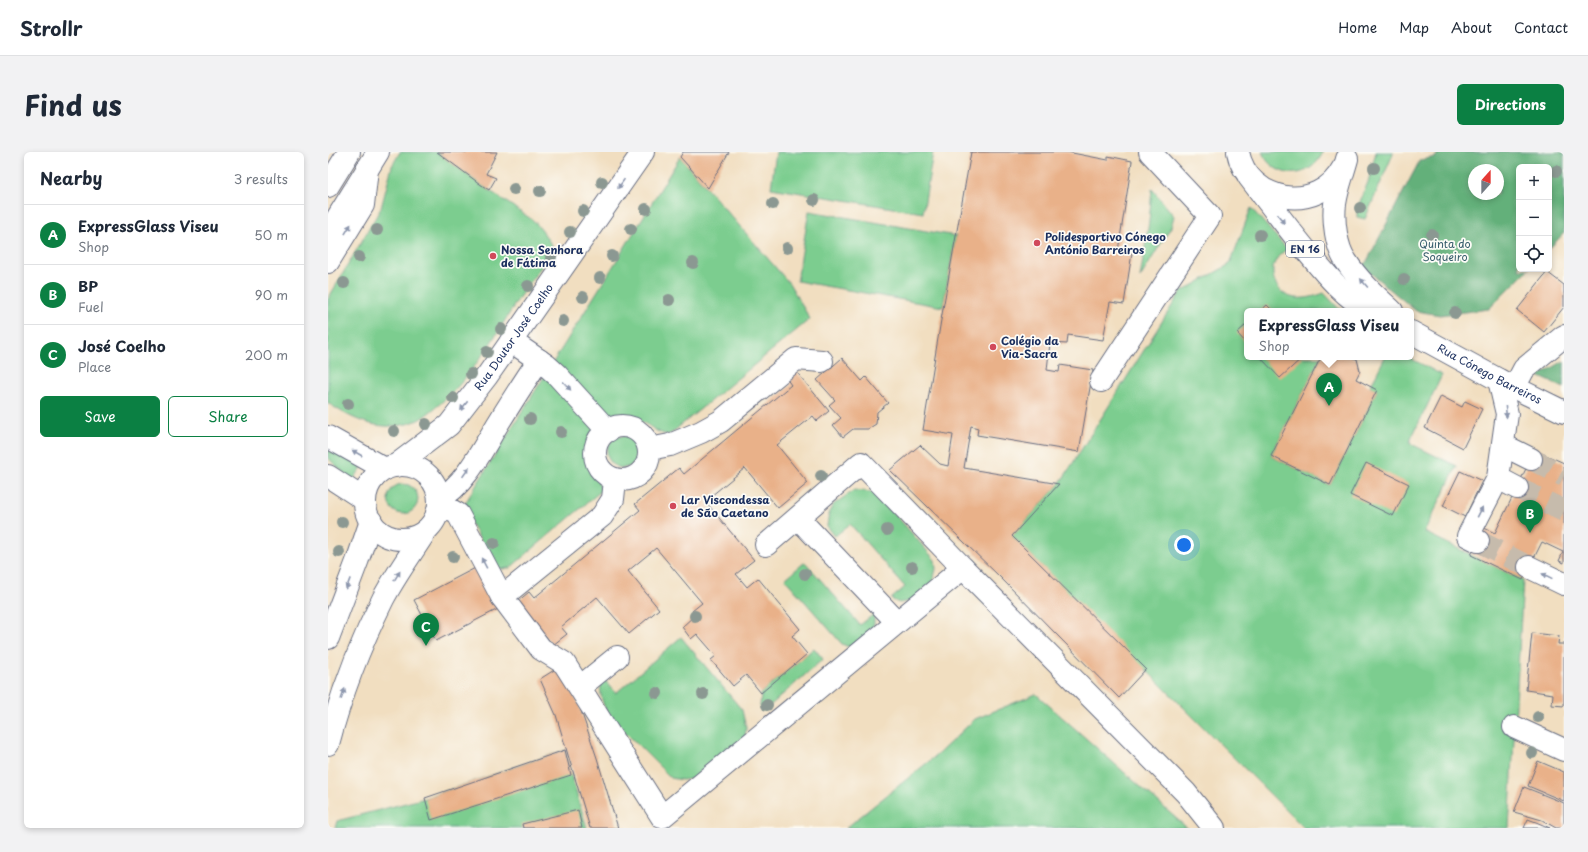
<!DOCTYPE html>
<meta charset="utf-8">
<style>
body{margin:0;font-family:"Playpen Sans",sans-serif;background:#f2f2f3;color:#1f2937}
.controls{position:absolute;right:12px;top:12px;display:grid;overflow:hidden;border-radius:6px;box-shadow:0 2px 6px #0003}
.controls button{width:36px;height:36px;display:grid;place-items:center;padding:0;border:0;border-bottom:1px solid #e0e1e3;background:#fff;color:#1f2937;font:20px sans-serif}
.compass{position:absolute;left:1140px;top:12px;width:36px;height:36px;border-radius:50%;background:#fff;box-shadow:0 2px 6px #0003;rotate:21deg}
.you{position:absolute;left:856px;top:393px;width:14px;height:14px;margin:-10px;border:3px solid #fff;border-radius:50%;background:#1a73e8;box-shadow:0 0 0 6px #1a73e833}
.badge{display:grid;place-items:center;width:26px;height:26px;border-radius:50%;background:#0b8043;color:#fff;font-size:13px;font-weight:700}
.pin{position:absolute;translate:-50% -33px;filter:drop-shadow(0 1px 2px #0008)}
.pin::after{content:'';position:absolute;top:21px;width:14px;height:12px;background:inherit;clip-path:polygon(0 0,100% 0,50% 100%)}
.popup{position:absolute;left:916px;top:156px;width:170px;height:52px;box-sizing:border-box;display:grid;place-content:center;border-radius:6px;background:#fff;filter:drop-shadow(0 1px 3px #0005);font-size:13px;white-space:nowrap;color:#747a83}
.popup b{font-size:15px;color:#1f2937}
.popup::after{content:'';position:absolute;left:50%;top:100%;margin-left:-8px;border:8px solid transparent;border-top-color:#fff}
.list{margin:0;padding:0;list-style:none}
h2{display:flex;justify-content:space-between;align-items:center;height:52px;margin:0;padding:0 16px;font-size:17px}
h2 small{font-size:13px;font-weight:400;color:#747a83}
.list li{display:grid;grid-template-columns:26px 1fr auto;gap:12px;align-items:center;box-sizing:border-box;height:60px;padding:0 16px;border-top:1px solid #e0e1e3}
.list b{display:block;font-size:15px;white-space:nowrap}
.list p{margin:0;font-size:13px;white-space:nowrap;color:#747a83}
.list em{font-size:13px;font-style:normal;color:#747a83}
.actions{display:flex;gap:8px;padding:12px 16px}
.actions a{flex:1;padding:9px 0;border:1px solid #0b8043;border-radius:6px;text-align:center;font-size:14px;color:#0b8043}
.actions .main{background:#0b8043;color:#fff}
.icon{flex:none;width:22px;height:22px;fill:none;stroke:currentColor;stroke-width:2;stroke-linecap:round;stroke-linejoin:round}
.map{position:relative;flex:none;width:1236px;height:676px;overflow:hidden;border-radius:6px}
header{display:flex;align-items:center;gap:24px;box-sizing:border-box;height:56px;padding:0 20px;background:#fff;border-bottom:1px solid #e0e1e3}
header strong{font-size:19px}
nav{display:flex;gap:22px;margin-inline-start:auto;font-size:14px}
.intro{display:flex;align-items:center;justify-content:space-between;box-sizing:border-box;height:96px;padding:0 24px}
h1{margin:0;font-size:28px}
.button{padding:10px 18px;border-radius:6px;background:#0b8043;color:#fff;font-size:14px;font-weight:700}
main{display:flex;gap:24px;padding:0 24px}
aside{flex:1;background:#fff;border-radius:6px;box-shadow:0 2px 6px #0003}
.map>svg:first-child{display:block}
.green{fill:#7bcd8f;stroke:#4b7e76}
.forest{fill:#64b07a;stroke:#40706c;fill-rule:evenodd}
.building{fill:#e9b189}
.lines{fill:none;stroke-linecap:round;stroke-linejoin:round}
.minor-tunnel{stroke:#c6bbac;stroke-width:22;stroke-dasharray:22 11;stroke-linecap:butt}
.minor-casing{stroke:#666c80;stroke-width:24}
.major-casing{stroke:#666c80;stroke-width:24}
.minor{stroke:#fff;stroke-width:22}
.major{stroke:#fff;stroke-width:22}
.tree{fill:#8b9892}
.oneway{fill:#8d97ae}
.poi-dot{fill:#d1495b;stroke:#fdfcf7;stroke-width:1.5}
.labels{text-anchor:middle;stroke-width:3.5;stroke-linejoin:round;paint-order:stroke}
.shield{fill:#fdfcf7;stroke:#5f6c8c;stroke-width:1}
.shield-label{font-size:10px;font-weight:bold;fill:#1b2f5e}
.poi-label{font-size:11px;font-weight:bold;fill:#1b2f5e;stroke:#fdfcf7;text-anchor:start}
.park-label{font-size:11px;fill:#385e6d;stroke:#fdfcf7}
.street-label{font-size:11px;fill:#1b2f5e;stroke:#fdfcf7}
</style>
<header>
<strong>Strollr</strong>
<nav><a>Home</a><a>Map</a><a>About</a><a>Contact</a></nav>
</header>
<div class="intro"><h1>Find us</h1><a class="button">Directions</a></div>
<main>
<aside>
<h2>Nearby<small>3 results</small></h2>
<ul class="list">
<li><span class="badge">A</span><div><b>ExpressGlass Viseu</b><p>Shop</p></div><em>50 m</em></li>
<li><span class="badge">B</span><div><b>BP</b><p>Fuel</p></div><em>90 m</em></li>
<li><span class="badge">C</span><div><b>José Coelho</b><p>Place</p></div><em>200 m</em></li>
</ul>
<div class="actions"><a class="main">Save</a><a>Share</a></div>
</aside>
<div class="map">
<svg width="1236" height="676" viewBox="0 0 1236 676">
<rect width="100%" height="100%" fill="#fdfcf7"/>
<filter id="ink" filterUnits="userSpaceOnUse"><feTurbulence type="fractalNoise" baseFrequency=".025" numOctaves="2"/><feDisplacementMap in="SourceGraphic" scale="8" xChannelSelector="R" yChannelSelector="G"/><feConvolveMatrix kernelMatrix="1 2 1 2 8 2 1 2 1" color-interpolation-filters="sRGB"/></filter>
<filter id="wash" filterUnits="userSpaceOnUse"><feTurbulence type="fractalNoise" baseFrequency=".012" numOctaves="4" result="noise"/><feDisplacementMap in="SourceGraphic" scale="16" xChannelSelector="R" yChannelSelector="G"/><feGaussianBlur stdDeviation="0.9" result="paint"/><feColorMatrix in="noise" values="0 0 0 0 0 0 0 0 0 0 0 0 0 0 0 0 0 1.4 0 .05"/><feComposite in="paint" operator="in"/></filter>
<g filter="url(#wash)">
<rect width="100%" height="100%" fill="#f1dec0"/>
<g class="green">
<path d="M72 0H109L152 32 206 69 215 80 226 97C215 113 203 128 192 144 167 184 142 230 103 259 98 263 92 268 85 270 54 281 26 269 0 251V147L53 56 64 14Z"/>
<path d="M448 0H605L595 61 443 36Z"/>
<path d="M934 0H995C983 29 946 28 934 0Z"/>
<path d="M1048 0H1065V2L1037 67 1029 65V57L1040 30Z"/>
<path d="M352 5 461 131 482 167 341 283C328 281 326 276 316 271 298 262 279 261 266 278 261 285 257 296 259 304 262 317 271 326 273 339L182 416 173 417 167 414 134 356 284 116Z"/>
<path d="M824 37 846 64 843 75 812 126 821 70Z"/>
<path d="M923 56 959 97C955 100 950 104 948 108 944 115 944 123 947 130 956 151 978 148 996 141L1013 159H919V205H993L943 304 1002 333 1049 238 1042 235 1057 205H1080L1114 223 1081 291 1129 314 1096 380 1195 428 1181 676H976L684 384 731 332 738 322 852 141 902 112Z"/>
<path d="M481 59 628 84 615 155 469 129Z"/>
<circle cx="295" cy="300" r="16"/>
<path d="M0 298 34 313 33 317 25 328C19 326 6 311 0 306Z"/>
<circle cx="75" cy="347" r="15"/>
<path d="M526 338 544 340 553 346 607 408 608 417 605 429 583 449 571 451 563 447 577 435 522 372 507 384 499 374 501 360 505 353Z"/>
<path d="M477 410 532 473 546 462V471L543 484 523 496 514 492 457 427Z"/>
<path d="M353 485 414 558 418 576 417 585 364 627 354 628 343 626 280 563C275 553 269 538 275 526L288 541Z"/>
<path d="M486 496 495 507 436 559 432 555 433 541Z"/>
<path d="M708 542 859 676H518L610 602 647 567Z"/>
<path d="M237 598 243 623 259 676H7L9 669 97 646Z"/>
</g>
<g class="forest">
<path d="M1110 0H1236V81L1221 97V15H1191V117H1201L1161 157 1112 163 1088 159 1034 114 1039 109 1092 8 1108 5ZM1146 18H1170V42H1146Z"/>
<path d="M1236 209V236L1210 224Z"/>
</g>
<g id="blocks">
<g class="building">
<path d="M109 0H169L158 22 168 26 161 38 152 32Z"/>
<path d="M355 0H401L380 36 352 5Z"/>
<path d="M643 0H739L780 8V4L804 9 790 99 804 101 796 152 782 150 775 188 740 183 739 192 722 191 719 218 731 220 732 213 765 218 751 300 649 283 650 276 643 274 636 316 731 332 684 384 818 517 791 546 672 425 562 318 592 293 612 312 620 314 625 283 595 278 613 168Z"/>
<path d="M1219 120 1236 133V155L1216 180 1189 158Z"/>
<path d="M939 153 945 159H932Z"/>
<path d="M919 172V192L909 181Z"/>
<path d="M932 205H975L952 226Z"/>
<path d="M993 205H1023L1029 207 1032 219 1028 227 1049 238 1002 333 943 304Z"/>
<path d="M514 206 534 229 538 225 560 251 549 260 548 272 540 277H525L515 285 505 273 513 266 501 253 507 248 489 228Z"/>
<path d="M467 218 501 259 489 269 485 264 449 293 480 331 450 356 417 316 377 349 426 408 408 422 419 435 430 426 472 477 464 484 479 502 433 541 418 523 405 534 383 508 388 504 369 482 363 487 354 475 367 463 364 459 374 451 328 396 300 419 331 457 301 482 269 445 233 475 239 482 225 493 189 450 201 440 206 446 312 358 307 352 351 316 356 322 463 233 458 226Z"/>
<path d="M1113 244 1134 255 1137 249 1154 257 1135 296 1097 276Z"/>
<path d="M1207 298 1236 311V411L1231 409 1235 400 1214 390 1195 428 1143 403 1156 376 1167 381Z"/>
<path d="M1038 311 1081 332 1065 364 1022 343Z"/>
<path d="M1132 319 1154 329 1137 365 1115 354Z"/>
<path d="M153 413 174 455 108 489 86 448Z"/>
<path d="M1204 481 1231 484 1230 492H1236V554L1224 553 1225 542 1198 538Z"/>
<path d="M231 515 251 553 269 606 290 676H262L228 563 212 527Z"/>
<path d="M237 598 243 623 103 668 97 646Z"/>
<path d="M1210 609 1236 620V649L1200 634Z"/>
<path d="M1196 635 1236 651V676H1228L1214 668 1186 660Z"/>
<path d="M250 658 254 676H195L194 672Z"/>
<path d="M1200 667 1208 670 1222 676H1196Z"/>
</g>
</g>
</g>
<g filter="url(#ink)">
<use href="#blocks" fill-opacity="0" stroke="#666c80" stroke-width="1"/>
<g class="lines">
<g class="minor-tunnel">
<path d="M1203 307 1236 324"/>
<path d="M1189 336 1236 359"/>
<path d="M1150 389 1201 415"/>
</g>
<defs>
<g id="minor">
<path d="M0 110 35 53 39 17"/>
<path d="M183 189 218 213 229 223 280 279"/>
<path d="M1171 228 1179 262 1170 326 1189 336"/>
<path d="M773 229 882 64 822 0"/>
<path d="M1186 236 1196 217 1236 184"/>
<circle cx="294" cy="301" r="27"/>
<path d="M0 285 57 317"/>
<path d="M1175 293 1203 307"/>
<path d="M321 297 342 293 373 280 393 269 468 207 494 209"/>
<circle cx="74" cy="350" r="37"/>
<path id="s1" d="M67 314 121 273 159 224 315 0"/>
<path d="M0 324 37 348"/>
<path d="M287 328 285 347 274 364 174 445 213 497 236 511 334 665 635 416 858 641 886 676"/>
<path d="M111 347C137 334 156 294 171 270 184 249 197 228 211 208"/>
<path d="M109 361 121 357 130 362 174 445"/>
<path d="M470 366 569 470"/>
<path d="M1150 389 1140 384 1170 326"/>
<path d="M438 393 533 311 635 416"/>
<path d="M1201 415 1236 432"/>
<path d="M0 486 30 407 43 369"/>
<path d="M252 535 289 505"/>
<path d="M1186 575 1236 598"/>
<path d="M0 592C13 542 32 493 55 447 67 424 83 402 97 380"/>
</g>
<g id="major">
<path d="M910 0C920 51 990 63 1015 16"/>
<path d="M1019 7C1015 22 1009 37 1007 52 1005 68 1008 95 1018 109 1030 128 1048 144 1064 159"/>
<path d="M921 25C941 51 961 78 982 103 999 124 1018 146 1042 159"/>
<path d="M0 34 21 0"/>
<path d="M0 81 50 0"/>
<path id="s2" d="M1083 180 1171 228 1236 260"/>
</g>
</defs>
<use href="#minor" class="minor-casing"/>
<use href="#major" class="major-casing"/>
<use href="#minor" class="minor"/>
<use href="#major" class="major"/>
</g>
<g class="tree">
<circle cx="1046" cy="16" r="6"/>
<circle cx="1228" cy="19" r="6"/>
<circle cx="274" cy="30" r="6"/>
<circle cx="186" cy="37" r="6"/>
<circle cx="212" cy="39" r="6"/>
<circle cx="486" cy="48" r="6"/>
<circle cx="445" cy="52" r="6"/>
<circle cx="1032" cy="56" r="6"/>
<circle cx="318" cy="57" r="6"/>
<circle cx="255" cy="59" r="6"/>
<circle cx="303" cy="77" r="6"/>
<circle cx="49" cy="78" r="6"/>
<circle cx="242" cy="80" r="6"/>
<circle cx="932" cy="83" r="6"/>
<circle cx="1104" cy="83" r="6"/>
<circle cx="459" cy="96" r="6"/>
<circle cx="284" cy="104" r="6"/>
<circle cx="31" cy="105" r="6"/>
<circle cx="223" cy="105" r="6"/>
<circle cx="365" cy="111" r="6"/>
<circle cx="272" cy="126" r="6"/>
<circle cx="1076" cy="127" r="6"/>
<circle cx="16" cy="131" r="6"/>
<circle cx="200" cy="134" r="6"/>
<circle cx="255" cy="145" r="6"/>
<circle cx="341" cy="148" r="6"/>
<circle cx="1127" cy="161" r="6"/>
<circle cx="235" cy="169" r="6"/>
<circle cx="173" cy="177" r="6"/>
<circle cx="159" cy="200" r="6"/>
<circle cx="143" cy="222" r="6"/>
<circle cx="125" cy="246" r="6"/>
<circle cx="20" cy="252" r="6"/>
<circle cx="202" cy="267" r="6"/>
<circle cx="98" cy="272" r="6"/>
<circle cx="66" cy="279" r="6"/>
<circle cx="233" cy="280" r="6"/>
<circle cx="493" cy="324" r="6"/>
<circle cx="14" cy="370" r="6"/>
<circle cx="559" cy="378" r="6"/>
<circle cx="166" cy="391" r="6"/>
<circle cx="11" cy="400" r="6"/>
<circle cx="125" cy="405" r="6"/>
<circle cx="584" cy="415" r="6"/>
<circle cx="477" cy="422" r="6"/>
<circle cx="367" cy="464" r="6"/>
<circle cx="329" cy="541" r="6"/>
<circle cx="375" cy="542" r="6"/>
<circle cx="439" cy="553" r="6"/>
<circle cx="1210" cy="565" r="6"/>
<circle cx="1204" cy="601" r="6"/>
</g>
<defs><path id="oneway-solid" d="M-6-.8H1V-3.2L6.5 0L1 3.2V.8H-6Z"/></defs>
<g class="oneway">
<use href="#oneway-solid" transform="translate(293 32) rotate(125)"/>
<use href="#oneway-solid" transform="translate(953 67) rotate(53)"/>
<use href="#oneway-solid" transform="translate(20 77) rotate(-59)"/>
<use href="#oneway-solid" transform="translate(1036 131) rotate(-130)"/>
<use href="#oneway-solid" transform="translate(239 234) rotate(48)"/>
<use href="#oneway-solid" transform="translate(136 254) rotate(127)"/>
<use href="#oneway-solid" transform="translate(1178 260) rotate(84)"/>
<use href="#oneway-solid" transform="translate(29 301) rotate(-150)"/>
<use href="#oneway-solid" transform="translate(138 320) rotate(-55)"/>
<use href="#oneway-solid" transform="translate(1152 360) rotate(-63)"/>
<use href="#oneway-solid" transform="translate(156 411) rotate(-118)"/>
<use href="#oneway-solid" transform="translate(69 424) rotate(-58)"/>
<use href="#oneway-solid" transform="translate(1219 424) rotate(-154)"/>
<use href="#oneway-solid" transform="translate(20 432) rotate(111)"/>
<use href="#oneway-solid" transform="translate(15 542) rotate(-71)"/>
</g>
</g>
<g class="poi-dot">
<circle cx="709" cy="91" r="4"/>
<circle cx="165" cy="104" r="4"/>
<circle cx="665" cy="195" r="4"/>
<circle cx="345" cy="354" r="4"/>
</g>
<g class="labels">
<rect class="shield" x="958" y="89" width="38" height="16" rx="3"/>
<g class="shield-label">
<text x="977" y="101">EN 16</text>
</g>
<g class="poi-label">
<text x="717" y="89">Polidesportivo Cónego<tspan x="717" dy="13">António Barreiros</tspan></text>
<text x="173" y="102">Nossa Senhora<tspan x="173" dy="13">de Fátima</tspan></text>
<text x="673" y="193">Colégio da<tspan x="673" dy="13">Via-Sacra</tspan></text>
<text x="353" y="352">Lar Viscondessa<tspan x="353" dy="13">de São Caetano</tspan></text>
</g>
<g class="park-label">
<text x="1117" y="96">Quinta do<tspan x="1117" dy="13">Soqueiro</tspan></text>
</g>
<g class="street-label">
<text dy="4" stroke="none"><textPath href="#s1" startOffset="177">Rua Doutor José Coelho</textPath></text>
<text dy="4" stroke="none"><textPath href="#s2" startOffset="89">Rua Cónego Barreiros</textPath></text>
</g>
</g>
</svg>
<div class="controls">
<button>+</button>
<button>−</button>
<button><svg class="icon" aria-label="locate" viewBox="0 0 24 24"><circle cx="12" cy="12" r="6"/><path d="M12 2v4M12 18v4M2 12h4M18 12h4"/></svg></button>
</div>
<svg class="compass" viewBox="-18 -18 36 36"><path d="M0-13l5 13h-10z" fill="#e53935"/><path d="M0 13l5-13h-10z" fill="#747a83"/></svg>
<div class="you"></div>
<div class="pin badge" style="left:1001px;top:254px">A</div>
<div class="popup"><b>ExpressGlass Viseu</b>Shop</div>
<div class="pin badge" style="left:1202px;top:381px">B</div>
<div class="pin badge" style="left:98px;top:494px">C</div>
</div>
</main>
